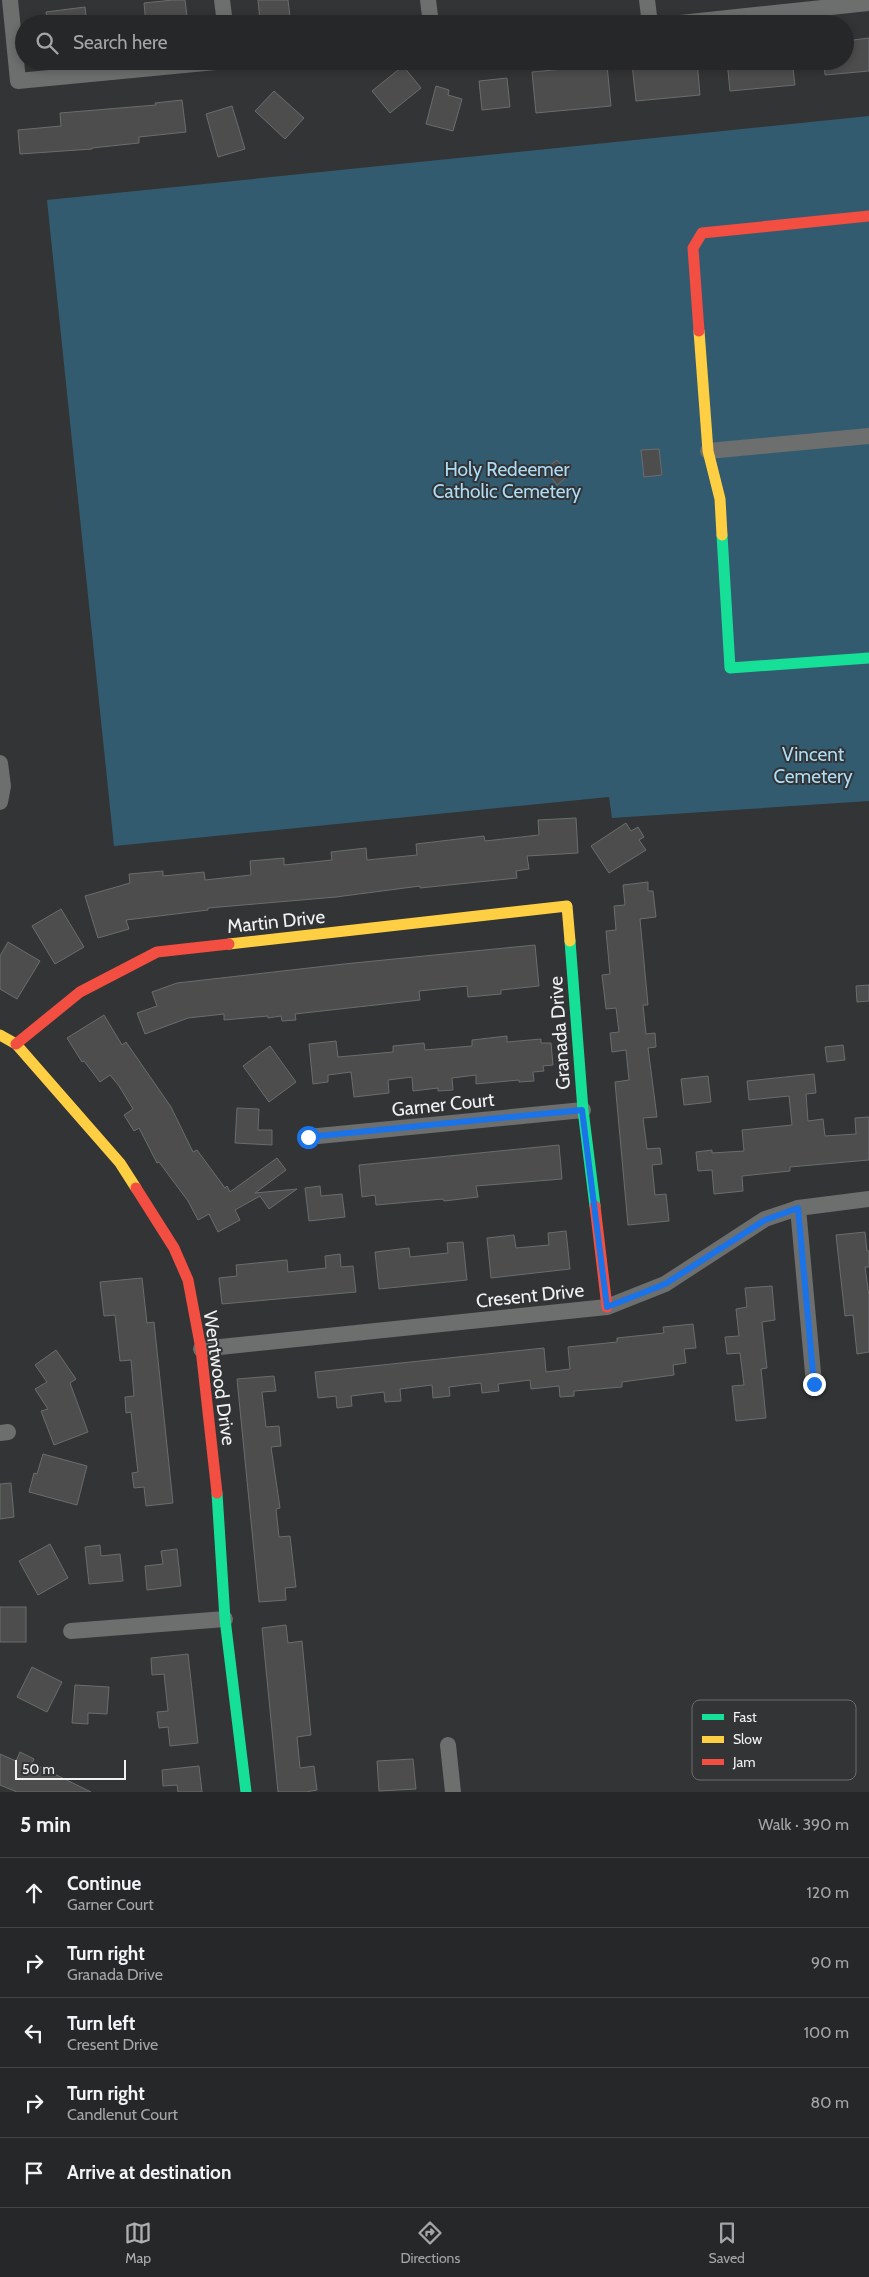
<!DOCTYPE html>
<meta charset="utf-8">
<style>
body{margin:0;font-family:Cabin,sans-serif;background:#2e2f30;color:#f1f3f6}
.scale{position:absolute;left:15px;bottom:12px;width:111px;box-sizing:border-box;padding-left:5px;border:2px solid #eff1f2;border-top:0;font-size:14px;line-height:18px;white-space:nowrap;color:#eff1f2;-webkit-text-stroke:4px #323436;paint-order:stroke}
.stop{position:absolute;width:15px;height:15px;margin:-11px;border:4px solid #1a73e8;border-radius:50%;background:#fff}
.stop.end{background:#1a73e8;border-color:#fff;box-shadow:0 1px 5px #0008}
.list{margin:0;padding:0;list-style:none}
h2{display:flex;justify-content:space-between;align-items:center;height:65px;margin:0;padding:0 20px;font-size:21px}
h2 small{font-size:16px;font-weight:400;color:#a4a5a8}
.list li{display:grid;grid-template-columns:32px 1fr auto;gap:15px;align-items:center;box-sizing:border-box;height:70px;padding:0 20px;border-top:1px solid #424445}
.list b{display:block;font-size:19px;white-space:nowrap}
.list p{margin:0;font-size:16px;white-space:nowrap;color:#a4a5a8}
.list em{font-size:16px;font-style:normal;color:#a4a5a8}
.icon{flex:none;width:28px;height:28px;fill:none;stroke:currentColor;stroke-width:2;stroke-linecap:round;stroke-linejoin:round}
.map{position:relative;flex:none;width:869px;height:1792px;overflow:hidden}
.search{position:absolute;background:#262728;box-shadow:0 2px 8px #0003;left:15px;right:15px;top:15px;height:55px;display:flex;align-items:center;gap:12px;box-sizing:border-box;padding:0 18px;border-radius:28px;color:#a4a5a8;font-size:19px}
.sheet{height:415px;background:#262728}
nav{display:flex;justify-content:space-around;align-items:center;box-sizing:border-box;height:70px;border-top:1px solid #424445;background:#262728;font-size:14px;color:#a4a5a8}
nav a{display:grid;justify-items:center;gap:2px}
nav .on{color:#adafb0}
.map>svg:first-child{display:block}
.green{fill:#335b70}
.building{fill:#4d4d4e;stroke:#6b6c6c}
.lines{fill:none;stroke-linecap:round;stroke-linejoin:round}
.street{stroke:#6d6e6e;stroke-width:16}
.fast{stroke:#16e098;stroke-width:11}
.slow{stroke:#ffcf43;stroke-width:11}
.jam{stroke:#f24e42;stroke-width:11}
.route{stroke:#1a73e8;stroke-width:6}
.labels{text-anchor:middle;stroke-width:4;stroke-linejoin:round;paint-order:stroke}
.park-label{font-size:19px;fill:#acdcf6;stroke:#323436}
.street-label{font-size:19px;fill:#eff1f2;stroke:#323436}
.key{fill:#323436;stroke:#6b6d6e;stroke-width:1}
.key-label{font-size:14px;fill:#eff1f2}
</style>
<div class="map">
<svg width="869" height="1792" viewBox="0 0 869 1792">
<rect width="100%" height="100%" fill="#333435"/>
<path class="green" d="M869 116V801L612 818 609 797 114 846 47 200Z"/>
<g class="building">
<path d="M173 0H185L188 24H146L144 3Z"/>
<path d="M258 0H288L290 17 260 20Z"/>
<path d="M85 7 87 24H48L46 12Z"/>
<path d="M869 38V71L825 75 824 61H845V41Z"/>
<path d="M655 61H697L700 95 636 101 632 64Z"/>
<path d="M727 61H792L795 85 730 91Z"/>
<path d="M607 65 611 106 536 113 532 72Z"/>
<path d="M403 66 421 88 390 113 372 91Z"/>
<path d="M507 78 510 107 482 110 479 81Z"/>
<path d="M436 86 449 90 448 95 462 99 453 131 426 124Z"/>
<path d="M274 91 304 118 285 139 255 111Z"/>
<path d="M182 100 186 132 139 137V143L92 148V149L20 154 18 130 61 126 60 113 156 105 155 103Z"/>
<path d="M232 106 245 149 218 157 206 114Z"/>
<path d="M659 449 662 475 644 477 641 450Z"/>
<path d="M557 460 569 475 557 485 545 469Z"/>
<path d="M576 818 578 853 527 856 529 869 516 871 517 878 420 888V886L336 897 208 908V910L126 920 129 929 98 938 85 896 130 883 129 874 163 871V876L204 872 205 880 251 875 250 861 284 858V865L332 860 331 852 366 848 367 860 417 855 416 844 484 836 485 841 539 835 538 820Z"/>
<path d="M626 823 631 831 638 827 644 837 639 840 646 850 609 873 591 846Z"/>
<path d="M648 882V891H653L656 917 640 919 648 1005H643L646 1034 655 1033 656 1047 648 1048 657 1117 643 1118 647 1149 660 1148 662 1164 652 1165 655 1195 666 1194 669 1221 628 1225 615 1082 629 1080 626 1050 612 1052 610 1033 619 1032 616 1008 606 1009 602 975 610 974 606 931 616 930 614 906 625 905 623 885Z"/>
<path d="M61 909 84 947 55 964 32 926Z"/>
<path d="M8 942 40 961 17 999 0 989V956Z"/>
<path d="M535 945 539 986 501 990V994L468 997 467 986 419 991 420 1000 295 1014 296 1020 282 1021 281 1016 268 1018V1016L224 1020V1014L188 1018 145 1034 137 1013 157 1006 152 992 177 983 344 964Z"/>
<path d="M869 985V1001L857 1002 856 986Z"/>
<path d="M104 1015 122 1045 126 1042 171 1107 193 1152 197 1150 225 1188 227 1186 230 1192 277 1158 286 1170 255 1193 297 1189 269 1209 260 1196 235 1210 240 1220 218 1232 209 1214 198 1220 188 1201 159 1162 157 1163 139 1128 134 1131 124 1115 133 1109 119 1086 110 1075 100 1082 84 1061 82 1062 67 1038Z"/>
<path d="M507 1036V1042L541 1039V1043H551L553 1065 543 1066 544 1071 533 1072 534 1081 519 1082V1080L476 1084V1075L452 1078 453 1090 438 1091V1088L413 1091 412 1077 388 1080 389 1093 354 1097 351 1072 328 1075V1082L313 1084 309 1044 336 1041 338 1057 393 1052V1046L424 1043 425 1050 472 1046V1040Z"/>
<path d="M843 1045 845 1060 827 1062 825 1047Z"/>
<path d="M270 1046 296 1082 269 1102 243 1066Z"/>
<path d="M814 1074 816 1093 806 1094 808 1121 823 1119 825 1136 856 1134 855 1118 869 1117V1160L790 1167V1171L742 1176 743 1191 714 1194 712 1170 698 1171 696 1152 712 1150V1153L744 1151 742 1130 792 1125 789 1096 749 1100 747 1081Z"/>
<path d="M708 1076 711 1102 684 1105 681 1079Z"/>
<path d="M237 1108 259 1109 258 1130H272V1145L235 1143Z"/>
<path d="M559 1145 562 1179 476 1186 478 1197 444 1201 443 1199 376 1205 375 1195 362 1197 359 1165Z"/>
<path d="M320 1186 321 1196 342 1194 345 1217 309 1221 305 1188Z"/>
<path d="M566 1231 570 1269 491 1278 487 1238 514 1235 516 1248 549 1245 548 1233Z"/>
<path d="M865 1232 867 1251H869V1267H865L869 1296V1352L857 1354 853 1315 845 1316 836 1235Z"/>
<path d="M463 1242 467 1280 379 1289 375 1252 409 1248 410 1257 448 1253 447 1243Z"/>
<path d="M340 1254 341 1267 353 1266 356 1292 222 1304 219 1278 237 1276 236 1265 287 1260 288 1272 326 1268 325 1256Z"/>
<path d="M142 1278 147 1323 154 1322 173 1503 146 1506 144 1487 134 1488 132 1473 138 1472 131 1412 126 1413 125 1397 134 1396 131 1360 120 1361 115 1315 104 1316 100 1282Z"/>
<path d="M772 1286 775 1320 762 1322 767 1368 761 1369 766 1418 736 1421 732 1386 744 1385 740 1353 727 1354 725 1337 739 1336 736 1309 747 1307 745 1288Z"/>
<path d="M693 1324 696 1348 684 1349 686 1363 673 1365 674 1375 622 1382V1387L574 1391V1396L560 1397 559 1386 531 1389 530 1380 498 1384 499 1391 482 1393 481 1383 449 1387 450 1396 433 1398 432 1385 400 1389 401 1401 385 1402 384 1392 351 1396 352 1406 337 1408 336 1396 318 1398 315 1372 544 1348 546 1372 570 1369 568 1347 617 1342V1338L664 1333 663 1327Z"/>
<path d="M56 1350 76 1379 70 1383 88 1432 54 1445 41 1411 48 1409 35 1389 47 1382 35 1365Z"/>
<path d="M274 1376 276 1391 262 1392 266 1427 279 1426 281 1446 271 1447 280 1508 276 1509 279 1537 290 1536 296 1587 285 1588 286 1600 259 1602 237 1379Z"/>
<path d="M43 1454 87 1466 77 1505 29 1492 34 1473 37 1474Z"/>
<path d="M11 1483 14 1517 0 1519V1484Z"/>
<path d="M50 1544 68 1578 38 1595 19 1561Z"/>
<path d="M100 1545 101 1556 120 1554 123 1581 89 1584 85 1547Z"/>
<path d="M177 1549 181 1586 147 1590 145 1566 163 1564 161 1551Z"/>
<rect x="0" y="1607" width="26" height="35"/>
<path d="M286 1625 288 1643 302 1641 311 1735 297 1737 300 1768 314 1766 317 1790 306 1792H278L262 1628Z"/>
<path d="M188 1654 198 1743 170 1746 168 1727 159 1728 157 1712 168 1711 164 1674 152 1675 151 1658Z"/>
<path d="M32 1667 62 1682 47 1712 17 1697Z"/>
<path d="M75 1685 109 1687 107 1714 88 1713V1724L72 1723Z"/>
<path d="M20 1752 34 1759 32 1763 91 1792H17L0 1785V1754L16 1761Z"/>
<path d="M413 1759 416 1789 379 1791 377 1761Z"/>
<path d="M199 1766 202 1792H178L177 1785 163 1786 162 1770Z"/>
</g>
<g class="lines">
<g class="street">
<path d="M10 0 18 81 226 61"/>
<path d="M222 0 225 24"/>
<path d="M428 0 431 24"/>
<path d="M647 0 650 24"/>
<path d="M671 24 869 3"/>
<path d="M708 451 869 436"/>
<path d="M0 763 3 786 0 802"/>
<path d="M308 1137 583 1110"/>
<path d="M798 1208 814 1384"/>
<path d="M201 1349 607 1307 665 1284 765 1219 798 1208 869 1199"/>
<path d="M0 1433 8 1432"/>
<path d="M71 1631 225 1619"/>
<path d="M448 1745 453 1792"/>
</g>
<g class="fast">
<path d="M722 535 730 668 869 658"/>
<path d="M570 941 583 1110 595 1206"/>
<path d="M217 1493 225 1619 246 1792"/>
</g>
<g class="slow">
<path d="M699 331 708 451 720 499 722 535"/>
<path d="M229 944 567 906 570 941"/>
<path d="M0 1035 16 1044 120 1163 136 1188"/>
</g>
<g class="jam">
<path d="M699 331 693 248 702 233 869 216"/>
<path d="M16 1044 80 992 157 952 229 944"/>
<path d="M136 1188 174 1248 188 1280 201 1349 217 1493"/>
<path d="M595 1206 607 1307"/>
</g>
</g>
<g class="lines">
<path class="route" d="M308 1137 582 1110 607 1307 665 1284 765 1220 798 1208 814 1384"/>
</g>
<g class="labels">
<g class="park-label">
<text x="507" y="476">Holy Redeemer<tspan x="507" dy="22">Catholic Cemetery</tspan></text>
<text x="813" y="761">Vincent<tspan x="813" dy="22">Cemetery</tspan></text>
</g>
<g class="street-label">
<text transform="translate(276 921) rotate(-6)" y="7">Martin Drive</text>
<text transform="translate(559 1033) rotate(-94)" y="7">Granada Drive</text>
<text transform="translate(443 1104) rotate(-6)" y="7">Garner Court</text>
<text transform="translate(530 1295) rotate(-6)" y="7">Cresent Drive</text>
<text transform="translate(220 1378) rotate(82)" y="7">Wentwood Drive</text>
</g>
</g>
<rect x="692" y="1700" width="164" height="80" rx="8" class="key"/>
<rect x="702" y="1714" width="22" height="6" fill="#16e098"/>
<rect x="702" y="1736" width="22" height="7" fill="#ffcf43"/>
<rect x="702" y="1759" width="22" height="6" fill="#f24e42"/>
<g class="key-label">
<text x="733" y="1722">Fast</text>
<text x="733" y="1744">Slow</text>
<text x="733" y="1767">Jam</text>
</g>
</svg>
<div class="scale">50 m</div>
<div class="stop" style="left:308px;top:1137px"></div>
<div class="stop end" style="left:814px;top:1384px"></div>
<div class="search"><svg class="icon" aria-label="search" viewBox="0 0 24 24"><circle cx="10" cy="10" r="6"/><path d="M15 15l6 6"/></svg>Search here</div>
</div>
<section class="sheet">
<h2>5 min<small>Walk · 390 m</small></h2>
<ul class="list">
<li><svg class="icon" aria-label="ahead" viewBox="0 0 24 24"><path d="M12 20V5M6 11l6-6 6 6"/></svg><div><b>Continue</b><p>Garner Court</p></div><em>120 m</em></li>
<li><svg class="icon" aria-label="right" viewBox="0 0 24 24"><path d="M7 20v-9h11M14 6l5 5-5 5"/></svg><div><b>Turn right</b><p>Granada Drive</p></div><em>90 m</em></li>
<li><svg class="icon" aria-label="left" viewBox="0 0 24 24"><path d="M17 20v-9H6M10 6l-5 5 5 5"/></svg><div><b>Turn left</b><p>Cresent Drive</p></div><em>100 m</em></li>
<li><svg class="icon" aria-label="right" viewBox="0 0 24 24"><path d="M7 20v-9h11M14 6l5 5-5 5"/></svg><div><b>Turn right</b><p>Candlenut Court</p></div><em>80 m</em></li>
<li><svg class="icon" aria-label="arrive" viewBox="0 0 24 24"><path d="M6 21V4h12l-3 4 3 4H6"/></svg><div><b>Arrive at destination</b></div></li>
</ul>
</section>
<nav>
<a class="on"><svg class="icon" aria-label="map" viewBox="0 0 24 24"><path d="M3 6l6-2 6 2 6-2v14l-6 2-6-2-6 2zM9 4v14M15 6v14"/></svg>Map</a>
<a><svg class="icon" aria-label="directions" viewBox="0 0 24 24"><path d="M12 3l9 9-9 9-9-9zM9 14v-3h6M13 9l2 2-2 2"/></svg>Directions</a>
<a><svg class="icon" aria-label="saved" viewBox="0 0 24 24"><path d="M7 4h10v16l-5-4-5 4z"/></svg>Saved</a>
</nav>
